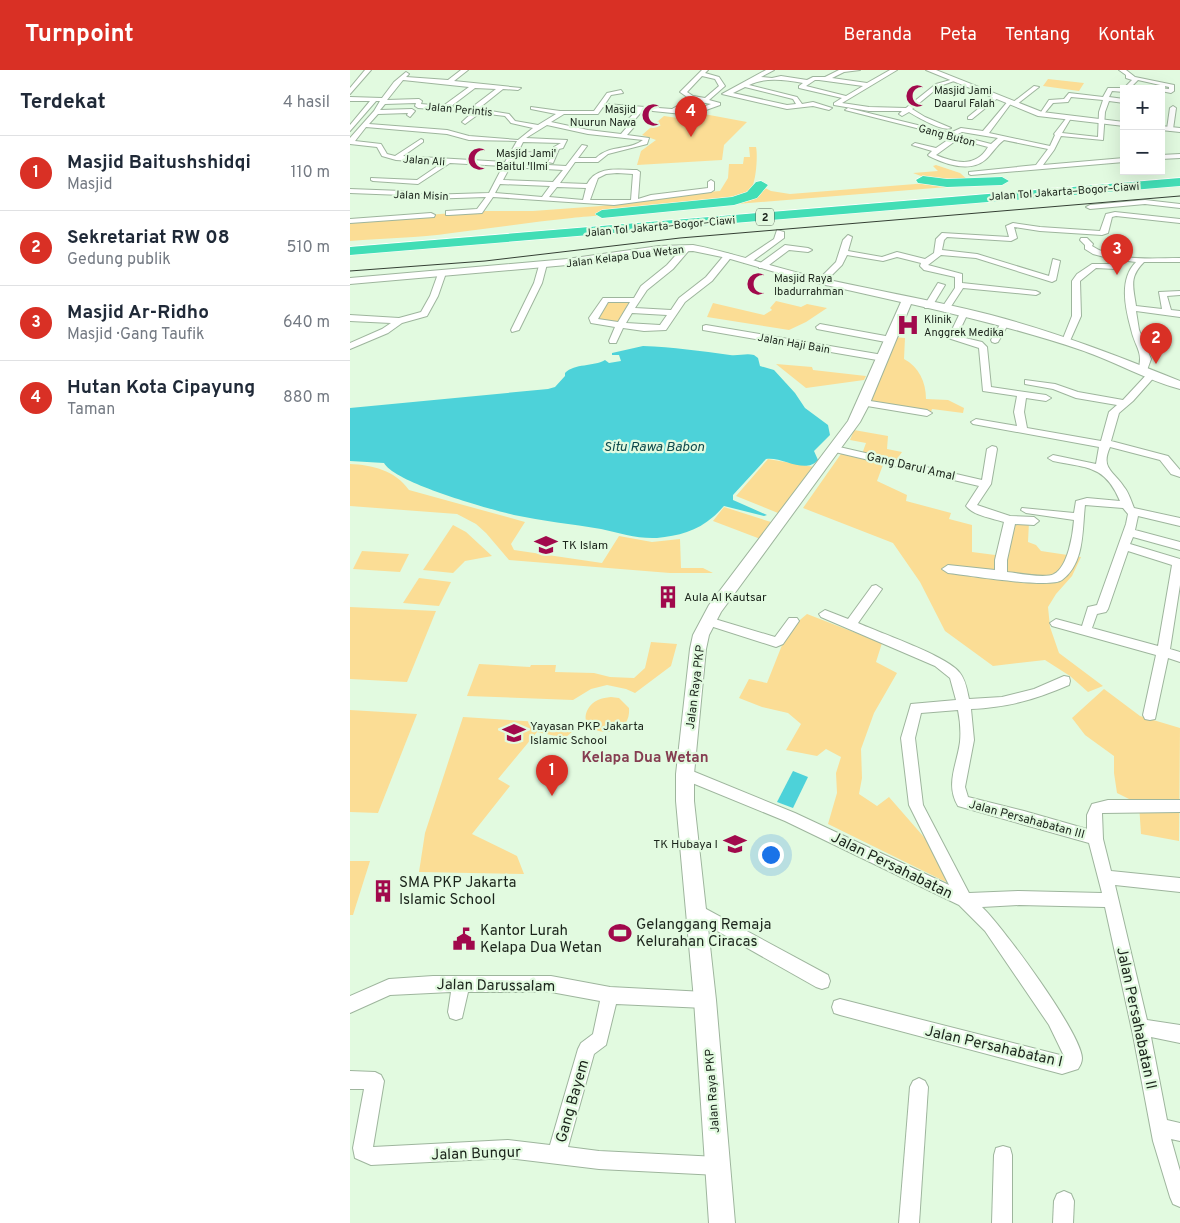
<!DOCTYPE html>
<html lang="id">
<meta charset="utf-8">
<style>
body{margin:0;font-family:Overpass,sans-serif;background:#f6f6f7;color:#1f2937}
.controls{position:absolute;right:15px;top:15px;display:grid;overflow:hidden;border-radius:0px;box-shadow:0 5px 20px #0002}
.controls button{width:45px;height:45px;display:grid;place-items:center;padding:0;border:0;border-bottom:1px solid #e0e1e3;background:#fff;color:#1f2937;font:25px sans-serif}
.you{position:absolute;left:420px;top:784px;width:18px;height:18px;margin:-12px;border:4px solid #fff;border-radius:50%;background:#1a73e8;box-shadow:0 0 0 8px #1a73e833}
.badge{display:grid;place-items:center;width:32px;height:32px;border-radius:50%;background:#d93025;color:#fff;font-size:16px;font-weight:700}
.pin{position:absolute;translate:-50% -41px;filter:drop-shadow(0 1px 2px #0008)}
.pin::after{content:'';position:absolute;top:26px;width:18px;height:15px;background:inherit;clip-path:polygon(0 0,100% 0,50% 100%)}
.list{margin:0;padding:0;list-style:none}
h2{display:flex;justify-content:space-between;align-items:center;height:65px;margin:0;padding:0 20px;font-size:21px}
h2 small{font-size:16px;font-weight:400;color:#747a83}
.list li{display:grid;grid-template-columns:32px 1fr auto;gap:15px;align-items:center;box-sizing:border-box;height:75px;padding:0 20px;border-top:1px solid #e0e1e3}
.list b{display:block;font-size:19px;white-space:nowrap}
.list p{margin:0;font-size:16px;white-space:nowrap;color:#747a83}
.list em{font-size:16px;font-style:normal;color:#747a83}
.map{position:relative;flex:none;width:830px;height:1153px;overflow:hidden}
header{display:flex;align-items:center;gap:30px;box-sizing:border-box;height:70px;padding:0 25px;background:#d93025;color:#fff}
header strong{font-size:24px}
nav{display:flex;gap:28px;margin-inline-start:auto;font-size:18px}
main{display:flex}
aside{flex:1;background:#fff}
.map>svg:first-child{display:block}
.green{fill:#fbdd95}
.water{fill:#4dd2d9}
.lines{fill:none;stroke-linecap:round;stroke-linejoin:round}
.minor-casing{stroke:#9eb59d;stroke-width:2}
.tertiary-casing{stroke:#9eb59d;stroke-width:2}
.motorway-casing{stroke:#fff;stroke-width:1}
.minor{fill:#fff;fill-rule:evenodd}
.tertiary{fill:#fff;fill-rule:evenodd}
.motorway{fill:#42deb6;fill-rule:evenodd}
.tram{stroke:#343f34;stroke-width:1}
.labels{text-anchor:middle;stroke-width:4.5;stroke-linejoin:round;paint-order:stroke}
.far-poi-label{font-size:11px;fill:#1b241b;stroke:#e2fae0;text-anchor:start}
.far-street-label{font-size:11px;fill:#1b241b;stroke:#e2fae0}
.shield{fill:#e2fae0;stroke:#576456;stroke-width:1}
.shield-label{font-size:11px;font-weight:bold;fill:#1b241b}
.street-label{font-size:12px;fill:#1b241b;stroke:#e2fae0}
.poi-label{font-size:12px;fill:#1b241b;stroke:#e2fae0;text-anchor:start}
.water-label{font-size:14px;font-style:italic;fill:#0f4a4d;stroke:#e2fae0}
.quarter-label{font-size:15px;font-weight:bold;fill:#853d51;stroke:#e2fae0}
.near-street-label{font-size:15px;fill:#1b241b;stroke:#e2fae0}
.near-poi-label{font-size:15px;fill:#1b241b;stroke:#e2fae0;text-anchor:start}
</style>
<header>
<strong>Turnpoint</strong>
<nav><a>Beranda</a><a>Peta</a><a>Tentang</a><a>Kontak</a></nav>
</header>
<main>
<aside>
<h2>Terdekat<small>4 hasil</small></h2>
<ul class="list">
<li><span class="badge">1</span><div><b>Masjid Baitushshidqi</b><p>Masjid</p></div><em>110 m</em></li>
<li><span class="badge">2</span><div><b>Sekretariat RW 08</b><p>Gedung publik</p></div><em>510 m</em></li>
<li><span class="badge">3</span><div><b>Masjid Ar-Ridho</b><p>Masjid · Gang Taufik</p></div><em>640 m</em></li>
<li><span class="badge">4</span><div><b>Hutan Kota Cipayung</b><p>Taman</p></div><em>880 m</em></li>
</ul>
</aside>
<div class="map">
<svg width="830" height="1153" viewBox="0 0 830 1153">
<rect width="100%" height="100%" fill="#e2fae0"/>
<g class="green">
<path d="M698 9 734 13 729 21 693 16Z"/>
<path d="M354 44 397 52 374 75 372 90 287 95 291 81 306 70 292 65 314 46 335 49 338 46 348 48Z"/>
<path d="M399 77H406C408 85 406 115 400 120 378 138 256 144 222 148 182 152 142 158 102 163 68 168 34 168 0 171V151L129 141H183L251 136 333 124 370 121 378 108 379 94H393L394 87H400Z"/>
<path d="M586 95 610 103 619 111 579 109 563 103 588 101 583 96Z"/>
<path d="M578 113 622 115 325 139 375 134 413 117 421 121 440 124Z"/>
<path d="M259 230 279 231 270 252 248 250Z"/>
<path d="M426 231 451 237 457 234 477 238 456 252 439 260 357 247 363 233 414 245 422 240 420 238Z"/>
<path d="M543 267 555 268 554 289C569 297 576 312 576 329L598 330 614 338 613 343 582 339 581 342 521 332Z"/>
<path d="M426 294 462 297 463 300 516 306 514 310 456 318Z"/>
<path d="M504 360 538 366 537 379 552 382 547 389 534 392 527 411 557 425 556 431 601 443 599 449 622 455V482L653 486 658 453 679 452 678 472 686 475 691 481 731 487 722 506 706 524 698 537 700 557 709 583 753 616 738 622 720 606 695 590 643 596 595 561 570 512 543 473 453 438 493 381 512 384 516 373 500 370Z"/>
<path d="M418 389 464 397 413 470 363 451 374 437 421 452 428 443 386 426Z"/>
<path d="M0 394C22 395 45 400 59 420L175 452 161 474 164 480 252 493 269 466 302 472 330 469 331 498H353L363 503H320L159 490 136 463 126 454 107 444 0 436Z"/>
<path d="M103 455 116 462 142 486 115 491 103 503 73 500Z"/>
<path d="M12 481 59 484 50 502 3 499Z"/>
<path d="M69 508 101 512 89 536 53 533Z"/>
<path d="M0 537 86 541 57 612 0 609Z"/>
<path d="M457 544 532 573 526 592 547 603 524 643 511 679 512 708 509 724 527 736 539 727 580 774 598 813 478 754 487 723 486 703 491 687 476 679 467 686 436 680 451 654 438 643 412 637 389 628 399 609 417 613 438 560Z"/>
<path d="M301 572 327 574 321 596 285 623 276 619 257 615 241 619 223 630 117 626 129 594 180 597 181 595H206L205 602 244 603 260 607 284 608 295 598Z"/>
<path d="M754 619 790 646 830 658 829 771 791 764 789 734 767 723 764 703V686L735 665 722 648Z"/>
<path d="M261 627 269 628 279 638C282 674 223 665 238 639 243 630 252 628 261 627Z"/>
<path d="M0 640 67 644 28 743 0 742Z"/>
<path d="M113 647 220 654 223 661 215 668 187 662 148 709 160 716 122 764 167 786 174 804 69 802 75 763Z"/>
<path d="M0 791H20L3 845H0Z"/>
</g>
<g class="water">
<path d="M293 276C323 277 351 281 380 285 389 286 396 283 404 285L408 288 410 296 424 300 445 323 455 338 478 355 480 365 464 381 468 390C455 405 432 386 416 389L383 425V430L417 445 414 446 374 436C370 440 367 444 363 447 347 461 328 466 307 468 287 469 270 463 251 459 222 454 192 451 164 445 139 439 45 413 34 393L0 391V338L198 319 205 317 215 306V303C225 293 243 297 255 290L259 293 271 291 269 285H262V283Z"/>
<path d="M443 701 458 707 443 738 427 732Z"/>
</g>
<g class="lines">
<defs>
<g id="minor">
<path d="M15 0H21L0 24V18Z"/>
<path d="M111 0H118L104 11 171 18 168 20 153 19 128 39 159 44 165 51 188 55 206 44 181 39V37L210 41H244L257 23 271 20 273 23 261 25 255 34 322 39 340 29 330 22 352 0H358L355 3 369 7 375 16 359 30 370 33V35L342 45 293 40 281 54 284 57 277 65 299 68 297 74 258 84 248 92H225L210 113 237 114C247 95 269 100 287 100L290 102 288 129 301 125 358 118V112L361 110 364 112V120L361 122 264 135 143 127 132 143 99 145H96V141L127 139 136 127 76 129 52 125 0 123V119L52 121 76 125 139 123 153 96 100 93 68 114 23 111 21 110V108L67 110 92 93 46 90 32 86 27 77 0 74V68L24 41 30 31H26L0 61V55L20 31H0V27L32 28 44 12 56 2 59 4 56 7 98 10ZM352 6 365 9 369 16 355 28 343 26 337 22ZM53 10 119 17 93 36 71 34 72 31 69 29 37 30ZM125 18 146 19 121 38 100 37ZM345 31 361 34 342 41 330 40ZM66 33 65 36 68 38 123 42 112 52 115 54 130 43 155 46 161 53 183 58 168 70 119 66 97 60 19 54 28 44 58 43 57 45 60 47 65 41 62 39 30 40 35 34ZM253 37 287 40 274 54 277 57 271 64 238 60 201 52 214 44H248ZM197 55 238 64 293 70C279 81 261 74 246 88H228L237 76 232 75 216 96 162 93 166 86 201 87 198 92 203 93 209 79 213 78 217 70 176 68ZM16 57 97 64 119 70 167 71 155 92 53 86 73 72V70L71 69 45 86 37 84 31 74 5 71ZM173 72 211 73 204 77 202 83 168 82ZM160 97 213 100 203 112 153 110ZM267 103 283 104 281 130H240L248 108 256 104ZM150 114 200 116 192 127 145 123ZM207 117 236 118 233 130 199 127Z"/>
<path d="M416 0H424L411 7 422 8 431 6 457 10 463 7H475L489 0H510L494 2 482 8 517 13 540 0H547L492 33 519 37 556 38 586 14 604 9V11L590 16 562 39 575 47 601 58C593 62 567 47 559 42L552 46 549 44 552 41H519L484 35V33L492 28 449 18V16L453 13C435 10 415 7 399 15L447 27 452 34 463 32 482 38 479 40 463 36 437 39 372 24ZM465 10H469L513 16 496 26 456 16ZM395 17 443 29 446 34 437 35 383 23Z"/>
<path d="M769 0H776L785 7 824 15V21L821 23 811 21 809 18 819 19V17L788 10 779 19H774V22L762 21 759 27 774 29V33L759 31 755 42 753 70 711 66 704 80 693 95 774 88V92L621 105 619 104V102L686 95 698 79 654 70C646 76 642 84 635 90 619 103 595 94 579 86L578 85 582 81 562 75 565 73 586 78 602 67 495 40 498 38 600 63 611 58 633 61 659 30 662 32 639 63 700 76 705 65 704 64 718 46 721 48 712 63 748 67 749 42 753 30 721 27 718 32 703 33 693 45H689L699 30 714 29 719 23 753 27 758 18H774L782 10 776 8V5ZM612 62 648 68 641 74 606 65ZM608 69 638 77C626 98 605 93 586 85Z"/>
<path d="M684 16 689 17 666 35H662V33Z"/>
<path d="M644 26 649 27 622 49H618V47Z"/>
<path d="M823 36 826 38 823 59 820 61 817 59 820 38Z"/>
<path d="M830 84V88L811 89V85Z"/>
<path d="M795 130 830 134V138L795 134 740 139 736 137 740 135Z"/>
<path d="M765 142 830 149V153L766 146 762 147 758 163 752 165 690 161 664 157 667 168 661 171 597 167 594 170 592 180 627 184 699 206 703 189 710 191 706 210 702 212 626 188 591 185 578 195 612 204V213L686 221 690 223 686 225 613 218 598 241 595 242 591 239 605 218V207L574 200 570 196 571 193 547 187 533 191 497 185 492 195 474 213 467 211 486 192 493 170 498 165 502 167 498 181 532 187 547 182 575 189 584 183 586 169 592 163 659 167 656 156 663 153 690 157 750 161 756 144Z"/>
<path d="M81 143 85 145 84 147 0 153V149Z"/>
<path d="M427 160 434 162V168L400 193H394V189L424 169Z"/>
<path d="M731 168H737L743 174 742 176C766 192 802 188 830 188V192H794C779 207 783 216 786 236L812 239 809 222 830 221V225L817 226 821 240 830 241V247L786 241 789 260 801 289 796 303H790L788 301C794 281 785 278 781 259 775 237 769 209 786 192L770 190 766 199 746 198 730 211 731 246 719 273 716 274 712 271 722 246V211L727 204 742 194H760L762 189 743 184 735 179V175L730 170Z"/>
<path d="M435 175 458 178 462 180 458 182 439 180 415 198H409V194Z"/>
<path d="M334 176 341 178 323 199 297 220 285 238 321 240 329 228 356 207 376 183 383 185 362 211 335 232 316 260 294 261 273 258 266 273H260L259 271 265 257 241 253 239 248 253 228H284L291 216 317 195ZM258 232H280L268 252 248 249ZM282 243 317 245 310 255 276 253Z"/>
<path d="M190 192 197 194 192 213 169 260 162 262 161 260 184 213Z"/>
<path d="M89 201 96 203 88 226 77 246 52 253 38 263 0 279V273L32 259 41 253 0 251V245L49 248 71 242 80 226Z"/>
<path d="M588 213 595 215 581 238H575L574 236Z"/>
<path d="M611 241 618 243 607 266 632 272 637 277 641 317 696 325 701 328 696 331 676 328 674 342 677 358 751 371 759 342 767 335 726 328 703 319 675 314V310L705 314 728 322 773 330 799 302H805L807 304 783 331 769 343 761 371 818 386 830 400V407L821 404 810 390 760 377C750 399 764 401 774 417 779 423 781 431 784 438L830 448V456L788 446 785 460 830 472V480L783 467 780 474 830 489V515L820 579 830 582V592L818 588 805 649 800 650 795 649 793 645 806 585 702 556 700 553 706 549 732 556 738 537 747 535 776 454 778 444 773 438 735 435C732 460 735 493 712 510 700 519 617 505 598 503L592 499 598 495 645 500V490L654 452C642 448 624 446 616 436L629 416 485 382 480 379 485 376 632 410 637 379 642 376 646 377 647 379 641 414 627 435 660 446 684 447 689 451 684 455 665 454 657 490V502C668 503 695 509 704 504 718 497 723 464 724 450L676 443 671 440 672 438 724 443 726 431 737 428 770 431C755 395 737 398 703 391L698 388 703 385 746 394 749 377 623 354 621 352 626 349 667 356 664 342 667 326 633 321 629 278 598 268ZM778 481 822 495 808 576 742 558 747 544 756 542 758 539Z"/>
<path d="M655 250 659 253 648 272 645 273 642 272 641 270 652 251Z"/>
<path d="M470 254 541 267 545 270 541 273 467 259 466 257Z"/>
<path d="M356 255 533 285 538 288 533 291 353 260V256Z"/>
<path d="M514 330 577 340 582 343 577 346 511 335 509 333Z"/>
<path d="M526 515 532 519 508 553C530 563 598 586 610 603 616 611 617 620 619 629L652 627 684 619 714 606 719 607 720 611 719 615C684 630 659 637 621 639L624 670 615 717 618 727 674 741 737 759V745L742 734 758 730H830V742L752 743 753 769 761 801 830 808V822L765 815 797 950 830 955V973L801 967 817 1050 830 1053V1071L821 1069 830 1101V1137L823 1134 820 1127 803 1071 783 965 755 837 669 835 632 837C653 857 731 963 732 988 732 992 730 996 728 999L712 1004 490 945 484 943 482 937 484 931 490 929 714 986 699 955 635 861 609 835 435 751 330 708 328 704 330 700 335 698 445 743 599 815 559 735 551 668 561 634 606 630 600 608 585 596 471 547 469 544 475 540 498 549 522 516ZM608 640C610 650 611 662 610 672 607 695 595 714 608 736L739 773 752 823 669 821 619 823 573 735 565 668 571 643Z"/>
<path d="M358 547 425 567 439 548H447L449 551 433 574 426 577 354 554 352 551 354 548Z"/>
<path d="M345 833 478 905 480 911 478 917 472 919 466 917 339 845 337 840 339 835Z"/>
<path d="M83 906H201L260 917 355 922 361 924 363 930 361 936 355 938 266 934 256 975 244 984 218 1077 249 1081 368 1087 375 1089 377 1096 375 1103 368 1105 249 1099 158 1088 21 1095 5 1088 3 1078 14 1019H0V1001L25 1002 31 1005 34 1011 23 1077 158 1070 200 1075 228 979 231 973 243 964 250 931 201 922H118L112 948 106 950 100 948 98 942 101 922 40 925 0 943V926L39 909Z"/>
<path d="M569 1008 575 1011 578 1017 569 1153H549L560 1017 563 1011Z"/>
<path d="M653 1076 660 1078 662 1085V1153H642L644 1085 646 1078Z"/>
<path d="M714 1121 721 1124 724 1131 723 1153H703L704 1131 707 1124Z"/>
</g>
<g id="tertiary">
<path d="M576 0H586L692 42 774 52V56L688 46Z"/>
<path d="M811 56 830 58V62L811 60Z"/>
<path d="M343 175C380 182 416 195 453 204 515 219 579 229 641 245 706 262 768 286 830 311V319C796 310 764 291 731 280 675 261 618 247 561 234L520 333 510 352 371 542 359 565 356 579 344 704V731L366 930 385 1153H359L344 930 326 731V704L340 579 343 565 359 535 498 351 551 232 449 209 377 188 343 181 309 182 217 195 0 214V208L217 189 309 176Z"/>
</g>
<g id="motorway">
<path d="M573 106 597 109 652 107 659 111 652 115 597 117 568 113 566 110Z"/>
<path d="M830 108V116L0 185V177Z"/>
<path d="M411 111 418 115 407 128 384 135 252 148 245 144 252 140 382 127 397 122 406 112Z"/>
</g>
</defs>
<use href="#minor" class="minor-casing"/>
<use href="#tertiary" class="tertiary-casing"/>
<use href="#motorway" class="motorway-casing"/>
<use href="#minor" class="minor"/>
<use href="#tertiary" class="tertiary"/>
<use href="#motorway" class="motorway"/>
<path class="tram" d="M0 201 135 191 330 168 830 126"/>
</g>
<defs>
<symbol id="mosque-bare" viewBox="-9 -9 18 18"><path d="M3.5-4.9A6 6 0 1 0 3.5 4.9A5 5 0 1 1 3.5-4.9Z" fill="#a1094c" stroke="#e2fae0" stroke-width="2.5" paint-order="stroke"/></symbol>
<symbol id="hospital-bare" viewBox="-9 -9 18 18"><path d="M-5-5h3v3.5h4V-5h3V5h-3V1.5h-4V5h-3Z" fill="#a1094c" stroke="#e2fae0" stroke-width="2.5" paint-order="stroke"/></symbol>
<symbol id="school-bare" viewBox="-9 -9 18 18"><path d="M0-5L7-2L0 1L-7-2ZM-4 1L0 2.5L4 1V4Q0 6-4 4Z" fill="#a1094c" stroke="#e2fae0" stroke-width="2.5" paint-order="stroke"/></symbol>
<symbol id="building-bare" viewBox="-9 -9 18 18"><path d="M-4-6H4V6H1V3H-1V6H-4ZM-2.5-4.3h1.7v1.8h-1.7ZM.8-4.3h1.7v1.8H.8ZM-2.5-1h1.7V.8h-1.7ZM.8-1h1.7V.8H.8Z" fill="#a1094c" stroke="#e2fae0" stroke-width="2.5" paint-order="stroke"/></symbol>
<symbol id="stadium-bare" viewBox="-9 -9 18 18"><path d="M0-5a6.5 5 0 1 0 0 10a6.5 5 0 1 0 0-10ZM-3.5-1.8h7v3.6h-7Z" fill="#a1094c" stroke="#e2fae0" stroke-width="2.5" paint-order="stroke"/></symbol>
<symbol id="civic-bare" viewBox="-9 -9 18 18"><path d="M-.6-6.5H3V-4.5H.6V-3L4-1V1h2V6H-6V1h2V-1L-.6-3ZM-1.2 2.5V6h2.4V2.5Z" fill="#a1094c" stroke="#e2fae0" stroke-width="2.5" paint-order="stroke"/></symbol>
</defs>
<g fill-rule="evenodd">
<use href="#mosque-bare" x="551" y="10" width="32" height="32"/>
<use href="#mosque-bare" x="287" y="29" width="32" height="32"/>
<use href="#mosque-bare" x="113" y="73" width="32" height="32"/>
<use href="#mosque-bare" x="392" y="198" width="32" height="32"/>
<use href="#hospital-bare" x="542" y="239" width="32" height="32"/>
<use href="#school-bare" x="180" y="459" width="32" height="32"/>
<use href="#building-bare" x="302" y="511" width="32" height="32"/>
<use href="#school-bare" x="148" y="647" width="32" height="32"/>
<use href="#school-bare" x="369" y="758" width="32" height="32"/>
<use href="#building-bare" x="17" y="805" width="32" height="32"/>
<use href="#stadium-bare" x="254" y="847" width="32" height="32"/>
<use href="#civic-bare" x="98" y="853" width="32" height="32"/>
</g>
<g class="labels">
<g class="far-poi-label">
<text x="584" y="24">Masjid Jami<tspan x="584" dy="13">Daarul Falah</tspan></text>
<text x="286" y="43" text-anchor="end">Masjid<tspan x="286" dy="13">Nuurun Nawa</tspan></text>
<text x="146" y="87">Masjid Jami'<tspan x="146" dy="13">Baitul 'Ilmi</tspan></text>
<text x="424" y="212">Masjid Raya<tspan x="424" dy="13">Ibadurrahman</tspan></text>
<text x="574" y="253">Klinik<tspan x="574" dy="13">Anggrek Medika</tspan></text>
</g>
<g class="far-street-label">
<text transform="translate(109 39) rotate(5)" y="4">Jalan Perintis</text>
<text transform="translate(597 65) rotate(15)" y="4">Gang Buton</text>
<text transform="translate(74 90) rotate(4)" y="4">Jalan Ali</text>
<text transform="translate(714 121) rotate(-4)" y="4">Jalan Tol Jakarta–Bogor–Ciawi</text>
<text transform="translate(71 125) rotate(2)" y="4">Jalan Misin</text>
<text transform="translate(310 156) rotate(-5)" y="4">Jalan Tol Jakarta–Bogor–Ciawi</text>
<text transform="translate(275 186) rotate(-7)" y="4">Jalan Kelapa Dua Wetan</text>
<text transform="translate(444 273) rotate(10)" y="4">Jalan Haji Bain</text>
</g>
<rect class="shield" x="406" y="138.5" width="18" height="17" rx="4"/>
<g class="shield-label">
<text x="415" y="151">2</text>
</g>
<g class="street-label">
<text transform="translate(561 396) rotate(13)" y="4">Gang Darul Amal</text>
<text transform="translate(345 617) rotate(-83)" y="4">Jalan Raya PKP</text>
<text transform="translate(677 749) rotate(15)" y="4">Jalan Persahabatan III</text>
<text transform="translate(362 1021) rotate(-94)" y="4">Jalan Raya PKP</text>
</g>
<g class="poi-label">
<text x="212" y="479">TK Islam</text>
<text x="334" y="531">Aula Al Kautsar</text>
<text x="180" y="660">Yayasan PKP Jakarta<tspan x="180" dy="14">Islamic School</tspan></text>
<text x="368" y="778" text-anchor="end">TK Hubaya I</text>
</g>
<g class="water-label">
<text x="304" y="381">Situ Rawa Babon</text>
</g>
<g class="quarter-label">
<text x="295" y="692">Kelapa Dua Wetan</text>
</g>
<g class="near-street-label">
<text transform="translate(542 795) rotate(26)" y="5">Jalan Persahabatan</text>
<text transform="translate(146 915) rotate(1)" y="5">Jalan Darussalam</text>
<text transform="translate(787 948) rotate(78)" y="5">Jalan Persahabatan II</text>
<text transform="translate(644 976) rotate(13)" y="5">Jalan Persahabatan I</text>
<text transform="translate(222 1031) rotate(-74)" y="5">Gang Bayem</text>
<text transform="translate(126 1083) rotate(-2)" y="5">Jalan Bungur</text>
</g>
<g class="near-poi-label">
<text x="49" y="817">SMA PKP Jakarta<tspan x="49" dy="17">Islamic School</tspan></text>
<text x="286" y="859">Gelanggang Remaja<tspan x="286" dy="17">Kelurahan Ciracas</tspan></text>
<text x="130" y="865">Kantor Lurah<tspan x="130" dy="17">Kelapa Dua Wetan</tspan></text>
</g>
</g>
</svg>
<div class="controls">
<button>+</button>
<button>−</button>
</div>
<div class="you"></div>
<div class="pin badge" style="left:202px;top:726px">1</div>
<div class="pin badge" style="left:806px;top:294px">2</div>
<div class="pin badge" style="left:767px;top:205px">3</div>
<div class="pin badge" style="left:341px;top:67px">4</div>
</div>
</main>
